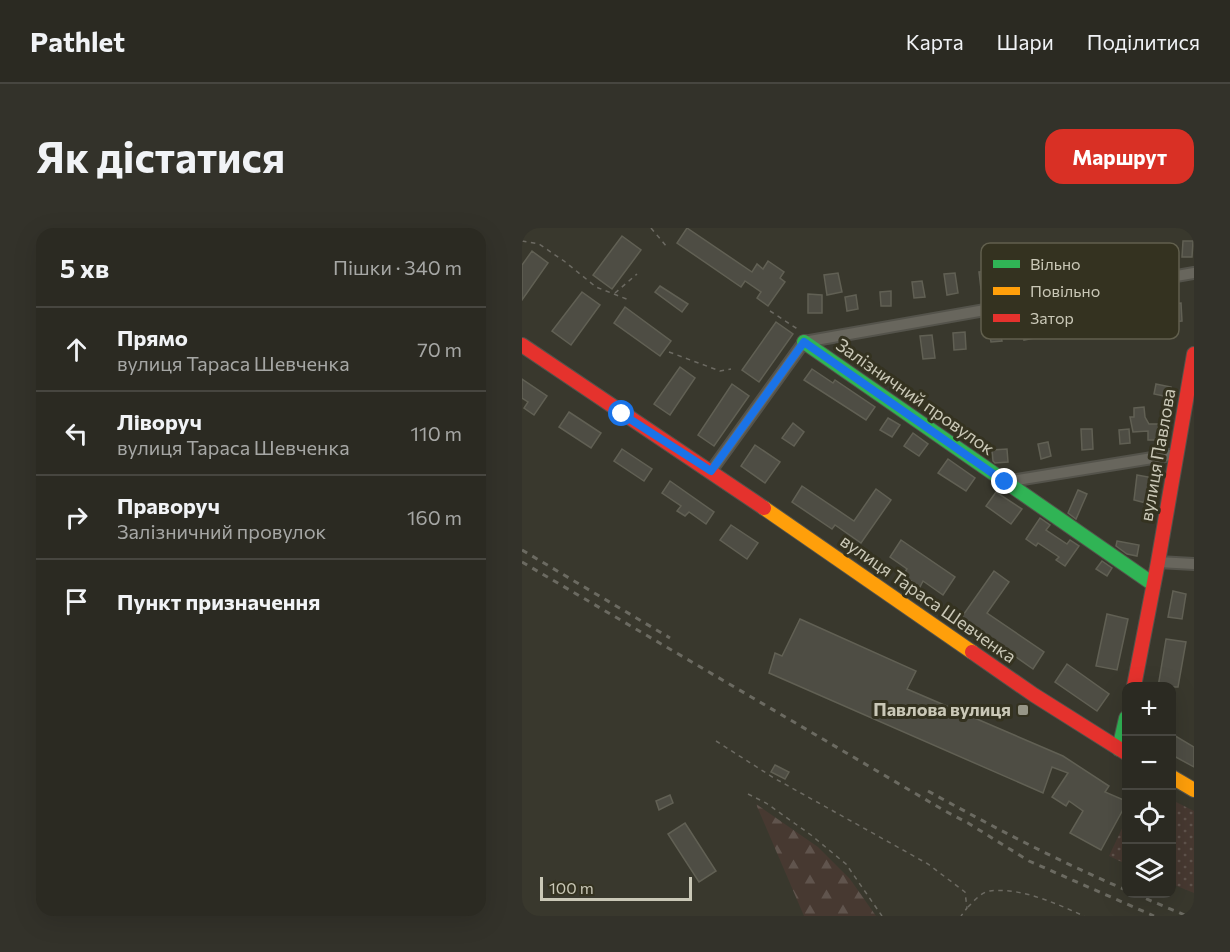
<!DOCTYPE html>
<html lang="uk">
<meta charset="utf-8">
<style>
body{margin:0;font-family:Commissioner,sans-serif;background:#33322a;color:#f1f3f6}
.controls{position:absolute;right:18px;bottom:18px;display:grid;overflow:hidden;border-radius:12px;box-shadow:0 6px 24px #0002}
.controls button{width:54px;height:54px;display:grid;place-items:center;padding:0;border:0;border-bottom:2px solid #474640;background:#2b2a22;color:#f1f3f6;font:30px sans-serif}
.scale{position:absolute;left:18px;bottom:15px;width:152px;box-sizing:border-box;padding-left:6px;border:3px solid #cac8b7;border-top:0;font-size:16px;line-height:21px;white-space:nowrap;color:#cac8b7;-webkit-text-stroke:4px #343220;paint-order:stroke}
.stop{position:absolute;width:18px;height:18px;margin:-14px;border:4px solid #1a73e8;border-radius:50%;background:#fff}
.stop.end{background:#1a73e8;border-color:#fff;box-shadow:0 2px 6px #0008}
.list{margin:0;padding:0;list-style:none}
h2{display:flex;justify-content:space-between;align-items:center;height:78px;margin:0;padding:0 24px;font-size:26px}
h2 small{font-size:20px;font-weight:400;color:#a6a7a5}
.list li{display:grid;grid-template-columns:39px 1fr auto;gap:18px;align-items:center;box-sizing:border-box;height:84px;padding:0 24px;border-top:2px solid #474640}
.list b{display:block;font-size:22px;white-space:nowrap}
.list p{margin:0;font-size:20px;white-space:nowrap;color:#a6a7a5}
.list em{font-size:20px;font-style:normal;color:#a6a7a5}
.icon{flex:none;width:33px;height:33px;fill:none;stroke:currentColor;stroke-width:2;stroke-linecap:round;stroke-linejoin:round}
.map{position:relative;flex:none;width:672px;height:688px;overflow:hidden;border-radius:18px}
header{display:flex;align-items:center;gap:36px;box-sizing:border-box;height:84px;padding:0 30px;background:#2b2a22;border-bottom:2px solid #474640}
header strong{font-size:28px}
nav{display:flex;gap:33px;margin-inline-start:auto;font-size:21px}
.intro{display:flex;align-items:center;justify-content:space-between;box-sizing:border-box;height:144px;padding:0 36px}
h1{margin:0;font-size:42px}
.button{padding:15px 27px;border-radius:18px;background:#d93025;color:#fff;font-size:21px;font-weight:700}
main{display:flex;gap:36px;padding:0 36px}
aside{flex:1;background:#2b2a22;border-radius:18px;box-shadow:0 6px 24px #0002}
.map>svg:first-child{display:block}
.grass{fill:url(#grass-dots)}
.forest{fill:url(#forest-firs)}
.building{fill:#4e4d44;stroke:#616054;stroke-width:1.5}
.lines{fill:none;stroke-linecap:round;stroke-linejoin:round}
.street-casing{stroke:#54534b;stroke-width:14}
.fast-casing{stroke:#54534b;stroke-width:16}
.slow-casing{stroke:#54534b;stroke-width:16}
.jam-casing{stroke:#54534b;stroke-width:16}
.path{stroke:#6c6a62;stroke-width:1.5;stroke-dasharray:4.5 4.5;stroke-linecap:butt}
.street{stroke:#68665d;stroke-width:10}
.fast{stroke:#30b455;stroke-width:14}
.slow{stroke:#ff9f0a;stroke-width:14}
.jam{stroke:#e5322d;stroke-width:14}
.rail{stroke:#6b6a61;stroke-width:3;stroke-dasharray:6 6;stroke-linecap:butt}
.route{stroke:#1a73e8;stroke-width:8}
.poi-dot{fill:#979687;stroke:#343220;stroke-width:2}
.labels{text-anchor:middle;stroke-width:6;stroke-linejoin:round;paint-order:stroke}
.street-label{font-size:18px;fill:#cac8b7;stroke:#343220}
.poi-label{font-size:18px;font-weight:bold;fill:#cac8b7;stroke:#343220;text-anchor:end}
.key{fill:#343220;stroke:#615f4d;stroke-width:1.5}
.key-label{font-size:16px;fill:#cac8b7}
</style>
<header>
<strong>Pathlet</strong>
<nav><a>Карта</a><a>Шари</a><a>Поділитися</a></nav>
</header>
<div class="intro"><h1>Як дістатися</h1><a class="button">Маршрут</a></div>
<main>
<aside>
<h2>5 хв<small>Пішки · 340 m</small></h2>
<ul class="list">
<li><svg class="icon" aria-label="ahead" viewBox="0 0 24 24"><path d="M12 20V5M6 11l6-6 6 6"/></svg><div><b>Прямо</b><p>вулиця Тараса Шевченка</p></div><em>70 m</em></li>
<li><svg class="icon" aria-label="left" viewBox="0 0 24 24"><path d="M17 20v-9H6M10 6l-5 5 5 5"/></svg><div><b>Ліворуч</b><p>вулиця Тараса Шевченка</p></div><em>110 m</em></li>
<li><svg class="icon" aria-label="right" viewBox="0 0 24 24"><path d="M7 20v-9h11M14 6l5 5-5 5"/></svg><div><b>Праворуч</b><p>Залізничний провулок</p></div><em>160 m</em></li>
<li><svg class="icon" aria-label="arrive" viewBox="0 0 24 24"><path d="M6 21V4h12l-3 4 3 4H6"/></svg><div><b>Пункт призначення</b></div></li>
</ul>
</aside>
<div class="map">
<svg width="672" height="688" viewBox="0 0 672 688">
<defs>
<pattern id="grass-dots" width="8" height="8" patternUnits="userSpaceOnUse" patternTransform="scale(1.5)"><rect width="8" height="8" fill="#473931"/><path d="M2 2h.1M6 6h.1" fill="none" stroke="#60544d" stroke-width="1.8" stroke-linecap="round"/></pattern>
<pattern id="forest-firs" width="22" height="20" patternUnits="userSpaceOnUse" patternTransform="scale(1.5)"><rect width="22" height="20" fill="#473931"/><path d="M5 1l3.5 6h-7zM16 11l3.5 6h-7z" fill="#60544d"/></pattern>
</defs>
<rect width="100%" height="100%" fill="#39382d"/>
<g class="grass">
<path d="M650 572 672 583V665L650 656Z"/>
<path d="M604 592V636L587 628Z"/>
</g>
<path class="forest" d="M234 576 296 619 328 651 354 688H282Z"/>
<g class="building">
<path d="M165 0 230 44 235 36 241 41 246 33 262 44 258 50 263 54 246 78 235 70 239 64 223 53 219 59 155 15Z"/>
<path d="M100 8 119 22 90 61 71 47Z"/>
<path d="M661 13H671L670 29H660Z"/>
<path d="M10 23 26 35 0 72V37Z"/>
<path d="M471 43 472 60 459 61 457 44Z"/>
<path d="M316 45 320 64 305 67 302 47Z"/>
<path d="M433 45 436 65 425 67 422 46Z"/>
<path d="M400 53 403 69 392 70 390 54Z"/>
<path d="M138 58 166 76 160 84 133 64Z"/>
<path d="M369 63V78H359L358 64Z"/>
<path d="M60 64 78 77 49 117 30 103Z"/>
<path d="M286 66 300 67V85H286Z"/>
<path d="M334 67 336 81 325 83 323 69Z"/>
<path d="M659 75 660 93 648 94 647 76Z"/>
<path d="M103 79 149 113 138 128 92 95Z"/>
<path d="M254 94 271 106 237 154 220 142Z"/>
<path d="M511 94 513 110 502 112 500 95Z"/>
<path d="M477 100 480 113 469 114 467 102Z"/>
<path d="M443 104 444 121 432 122 431 105Z"/>
<path d="M410 107 413 130 401 131 398 108Z"/>
<path d="M158 139 173 150 148 187 132 176Z"/>
<path d="M290 141 311 155 313 152 353 179 344 192 282 152Z"/>
<path d="M0 151 25 168 12 187 2 180 6 174 0 170Z"/>
<path d="M210 156 227 168 192 218 176 207Z"/>
<path d="M634 156 649 159 647 169 632 166Z"/>
<path d="M622 179 623 189 627 196H637L636 212H626V203L611 204 608 189H612V180Z"/>
<path d="M47 184 79 205 69 220 37 199Z"/>
<path d="M366 190 378 197 370 209 358 202Z"/>
<path d="M271 195 282 204 272 218 260 210Z"/>
<path d="M559 201H570L571 221 560 222Z"/>
<path d="M607 201 608 215 598 216 597 202Z"/>
<path d="M391 205 406 216 397 228 382 218Z"/>
<path d="M526 214 529 228 519 231 516 216Z"/>
<path d="M233 217 258 234 243 255 219 238Z"/>
<path d="M100 221 130 241 122 253 92 233Z"/>
<path d="M485 221 486 234 473 235 471 233 470 222Z"/>
<path d="M426 231 453 250 444 263 416 245Z"/>
<path d="M615 247 632 250 630 264 626 263 624 275 612 272Z"/>
<path d="M148 253 192 284 184 296 167 284 163 288 155 283 159 278 140 265Z"/>
<path d="M280 258 332 293 354 261 369 272 339 315 313 297 310 301 270 274Z"/>
<path d="M556 262 565 266 554 291 546 285Z"/>
<path d="M474 264 500 281 489 296 464 278Z"/>
<path d="M518 290 528 297 524 302 545 316 548 312 557 318 543 338 534 332 537 329 516 315 514 318 504 311Z"/>
<path d="M209 297 236 315 225 331 198 312Z"/>
<path d="M379 312 433 349 421 367 401 353 398 359 381 347 385 341 368 329Z"/>
<path d="M595 313 617 317 615 328 605 326 594 318Z"/>
<path d="M580 333 590 340 585 348 574 341Z"/>
<path d="M472 343 487 354 465 385 522 424 511 441 439 390Z"/>
<path d="M651 363 664 366 660 391 646 389Z"/>
<path d="M585 386 606 391 595 442 574 438Z"/>
<path d="M278 391 394 443 385 461 541 528 587 558 583 564 604 573V576L579 622 548 605 561 583 547 573 544 578 530 569 546 545 530 539 521 565 247 445 253 425 260 428Z"/>
<path d="M644 411 664 414 656 459H636Z"/>
<path d="M545 436 587 466 575 483 533 454Z"/>
<path d="M650 506 672 519V539L650 527Z"/>
<path d="M253 537 267 544 263 551 249 544Z"/>
<path d="M148 567 151 575 137 582 134 573Z"/>
<path d="M163 595 194 643 177 654 146 606Z"/>
</g>
<g class="lines">
<defs>
<g id="street">
<path d="M189 243 282 114 672 45"/>
<path d="M483 254 655 226"/>
<path d="M636 334 672 336"/>
</g>
<g id="fast">
<path d="M282 114 631 356"/>
<path d="M597 521 604 490"/>
</g>
<g id="slow">
<path d="M242 280 450 424"/>
<path d="M650 549 672 562"/>
</g>
<g id="jam">
<path d="M0 117 242 280"/>
<path d="M450 424 512 467 604 525"/>
<path d="M612 458 636 334 672 126"/>
</g>
</defs>
<use href="#street" class="street-casing"/>
<use href="#fast" class="fast-casing"/>
<use href="#slow" class="slow-casing"/>
<use href="#jam" class="jam-casing"/>
<g class="path">
<path d="M129 0 145 19"/>
<path d="M0 13 17 16 42 33 74 59 107 72"/>
<path d="M93 65 115 46"/>
<path d="M248 83 274 100 276 103"/>
<path d="M147 124 198 143 209 141"/>
<path d="M194 513 252 550 406 636 443 664 445 680 439 688"/>
<path d="M226 566 244 575 289 607 324 636 360 688"/>
<path d="M446 679C452 673 459 664 468 663 499 659 535 676 562 688"/>
</g>
<use href="#street" class="street"/>
<use href="#fast" class="fast"/>
<use href="#slow" class="slow"/>
<use href="#jam" class="jam"/>
<g class="rail">
<path d="M0 322 148 410"/>
<path d="M0 334 423 583 446 595 507 633 632 688"/>
<path d="M406 563C471 599 536 633 604 662"/>
<path d="M613 666 665 688"/>
</g>
</g>
<g class="lines">
<path class="route" d="M100 186 189 243 282 114 483 254"/>
</g>
<rect class="poi-dot" x="495" y="476" width="12" height="12" rx="3"/>
<g class="labels">
<g class="street-label">
<text transform="translate(393 169) rotate(35)" y="6">Залізничний провулок</text>
<text transform="translate(636 227) rotate(-80)" y="6">вулиця Павлова</text>
<text transform="translate(406 371) rotate(35)" y="6">вулиця Тараса Шевченка</text>
</g>
<g class="poi-label">
<text x="489" y="488">Павлова вулиця</text>
</g>
</g>
<rect x="459" y="15" width="198" height="96" rx="9" class="key"/>
<rect x="471" y="32" width="27" height="8" fill="#30b455"/>
<rect x="471" y="59" width="27" height="8" fill="#ff9f0a"/>
<rect x="471" y="86" width="27" height="8" fill="#e5322d"/>
<g class="key-label">
<text x="508" y="42">Вільно</text>
<text x="508" y="69">Повільно</text>
<text x="508" y="96">Затор</text>
</g>
</svg>
<div class="controls">
<button>+</button>
<button>−</button>
<button><svg class="icon" aria-label="locate" viewBox="0 0 24 24"><circle cx="12" cy="12" r="6"/><path d="M12 2v4M12 18v4M2 12h4M18 12h4"/></svg></button>
<button><svg class="icon" aria-label="layers" viewBox="0 0 24 24"><path d="M12 4l9 5-9 5-9-5zM3 14l9 5 9-5"/></svg></button>
</div>
<div class="scale">100 m</div>
<div class="stop" style="left:100px;top:186px"></div>
<div class="stop end" style="left:483px;top:254px"></div>
</div>
</main>
